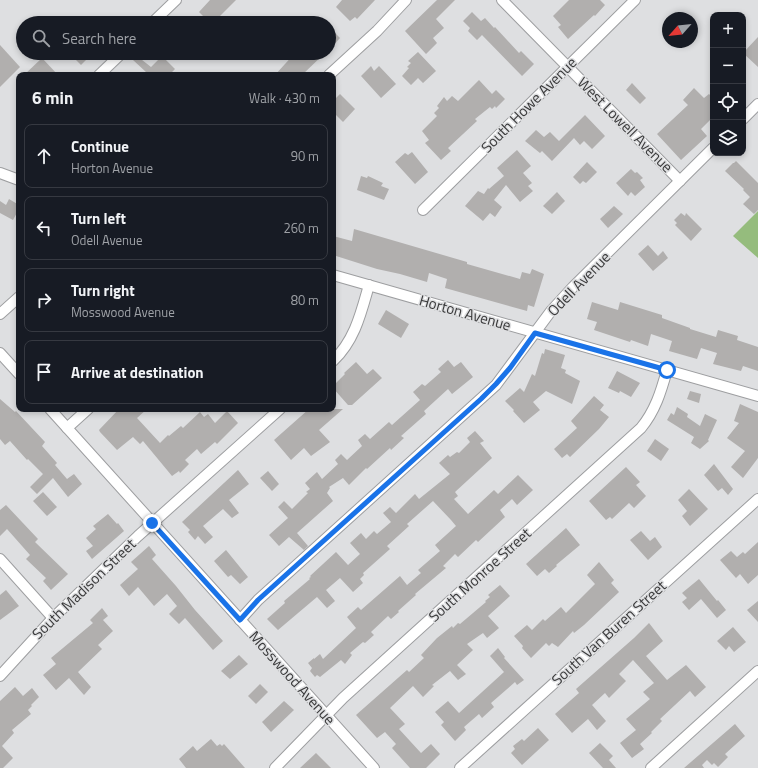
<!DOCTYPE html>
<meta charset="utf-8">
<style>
body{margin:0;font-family:"Titillium Web",sans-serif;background:#20242c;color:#f1f3f6}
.controls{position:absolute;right:12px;top:12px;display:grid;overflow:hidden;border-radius:8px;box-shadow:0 2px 6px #0003}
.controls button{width:36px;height:36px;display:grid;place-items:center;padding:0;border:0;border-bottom:1px solid #363941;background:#171b24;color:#f1f3f6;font:20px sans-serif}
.compass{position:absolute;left:662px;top:12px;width:36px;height:36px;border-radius:50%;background:#171b24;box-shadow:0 2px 6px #0003;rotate:243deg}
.stop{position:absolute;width:12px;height:12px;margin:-9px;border:3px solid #1a73e8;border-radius:50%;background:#fff}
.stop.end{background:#1a73e8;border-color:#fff;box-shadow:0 1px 4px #0008}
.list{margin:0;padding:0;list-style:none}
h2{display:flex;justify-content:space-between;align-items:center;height:52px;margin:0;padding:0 16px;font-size:17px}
h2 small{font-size:13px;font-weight:400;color:#9ea1a6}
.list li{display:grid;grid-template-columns:26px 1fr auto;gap:12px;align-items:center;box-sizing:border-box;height:64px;margin:0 8px 8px;padding:0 8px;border:1px solid #363941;border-radius:8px}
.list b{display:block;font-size:15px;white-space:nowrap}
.list p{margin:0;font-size:13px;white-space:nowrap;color:#9ea1a6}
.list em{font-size:13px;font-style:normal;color:#9ea1a6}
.icon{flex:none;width:22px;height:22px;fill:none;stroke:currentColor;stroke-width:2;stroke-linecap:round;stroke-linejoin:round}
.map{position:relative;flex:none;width:758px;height:768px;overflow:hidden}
.search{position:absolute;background:#171b24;box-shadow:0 2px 6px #0003;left:16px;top:16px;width:320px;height:44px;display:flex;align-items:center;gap:10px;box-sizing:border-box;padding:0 14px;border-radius:22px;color:#9ea1a6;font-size:15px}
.panel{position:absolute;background:#171b24;box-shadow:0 2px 6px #0003;left:16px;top:72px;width:320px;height:340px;border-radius:8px}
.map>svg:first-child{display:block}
.green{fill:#95bc7d}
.building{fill:#b1afae}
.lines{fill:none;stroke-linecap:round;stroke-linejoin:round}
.street-casing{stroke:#9d9ea0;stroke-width:12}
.street{stroke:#fff;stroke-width:10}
.route{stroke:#1a73e8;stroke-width:5}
.labels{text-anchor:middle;stroke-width:3;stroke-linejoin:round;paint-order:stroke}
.street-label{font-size:15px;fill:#39393a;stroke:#dedfe1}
</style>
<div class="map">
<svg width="758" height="768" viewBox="0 0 758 768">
<rect width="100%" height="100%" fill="#dedfe1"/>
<path class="green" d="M758 211V258L733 236Z"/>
<g class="building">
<path d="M210 0H236L213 23H196L203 16 199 12Z"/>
<path d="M342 0H375L357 19 355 17 350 21 336 7Z"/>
<path d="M437 0H455L436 19 444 28 433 38 437 43 426 54 405 31Z"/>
<path d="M569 0H600L605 5 595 16 594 15 568 39 558 27 561 25 553 16Z"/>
<path d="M472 12 481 21 485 18 494 28 495 27 519 53 521 51 534 64 522 76 482 35 477 40 468 31 470 28 463 21Z"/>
<path d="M329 27 340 38 329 50Z"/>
<path d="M758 37V67L743 53Z"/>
<path d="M0 45 20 67 0 87Z"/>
<path d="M418 52 436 71 423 83 418 78 411 85 402 76 409 68 407 67 411 63 408 61Z"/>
<path d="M69 53H82L87 59 81 65Z"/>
<path d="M295 53H325L302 75H275Z"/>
<path d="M137 56 151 67 162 56 175 69 169 75H143L146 72 133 60Z"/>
<path d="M42 58 58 75H24Z"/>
<path d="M371 66 374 71 379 66 396 84 381 98 361 76Z"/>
<path d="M479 80 492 94 496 90 505 99 496 108 495 106 492 109 490 107 475 119 477 121 448 148 451 151 441 160 425 143 429 140 422 131 437 116 434 113 439 108 437 106 444 97 447 101 452 96 458 101Z"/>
<path d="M632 83 646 98 640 104 626 90Z"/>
<path d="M694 88 704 98 709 94 713 98V117L701 129 707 136 681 160 657 134 688 105 683 100Z"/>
<path d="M340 94 355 109 343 122 333 112V101Z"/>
<path d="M585 115 605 136 592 149 584 141 580 145 574 138 552 161 542 151 540 153 525 141 536 130 544 137 550 132 559 141Z"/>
<path d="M517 150 531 166 523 173 532 183 528 186 533 191 520 202 506 185 494 200 502 207 495 217 490 213 483 221 465 206 478 191 484 194 488 188 489 189 504 176 497 168Z"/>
<path d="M412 152 428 172 415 184 395 162 405 153 408 155Z"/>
<path d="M736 161 758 183V210L754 214 743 204 750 197 743 190 744 189 725 171 733 163H734Z"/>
<path d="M587 162 597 172 586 183 583 181 580 184 573 177Z"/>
<path d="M631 169 635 173 637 172 643 178 640 180 645 187 635 196 631 192 628 196 616 183Z"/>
<path d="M361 176 367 178 368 176 383 183 381 186 389 189 384 200 357 190Z"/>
<path d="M557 192 565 201 552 214 543 206Z"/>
<path d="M9 199 19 205V209L13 220 0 213V201L6 205Z"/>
<path d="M614 206 623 214 608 228 600 219Z"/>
<path d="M681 213 685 216 686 213 702 229 691 241 675 225 677 223 674 220Z"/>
<path d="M354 229 467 262V264L520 279 522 272 530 274 532 269 544 274 534 307 528 305 527 311 445 288 447 279 429 273 427 282 400 274 377 269 333 255V236L352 241Z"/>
<path d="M648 245 658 256 663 251 668 258 653 271 638 254Z"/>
<path d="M592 302 618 310 620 302 662 315V318L690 328V329L716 337 718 330 738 336 737 340 758 347V371L743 366 741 371 713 364 717 353 701 348 697 359 669 351 672 341 651 334 648 346 631 340 630 342 594 330 597 322 587 319Z"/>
<path d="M386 310 409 324 401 338 378 324Z"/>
<path d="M545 349 565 355 561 368 566 370 565 373 580 381 572 404 546 391 533 402 540 410 524 423 513 411 514 410 505 401 520 388 524 392 532 374 535 376 542 353 544 354Z"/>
<path d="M448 360 454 367 461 362 473 377 452 394 448 389 424 411 426 414 401 436 404 438 391 450 390 448 367 469 366 468 349 485 343 478 329 487 330 488 327 493 333 501 297 533 308 546 304 550 289 537 279 546 269 535 288 518 278 507 284 501 292 509 308 493 306 492 310 489 305 483 317 472 322 479 338 464 335 460 341 454 347 460 362 446 358 440 365 434 370 439 389 422 392 425 420 400 413 392 422 384 425 386 441 372 438 369Z"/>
<path d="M356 362 367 374 373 369 382 378 352 405H348L333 388V386L345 374 344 373Z"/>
<path d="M617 371 640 383 631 397 620 391 619 393 608 388Z"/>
<path d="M690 391 701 394 699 403 687 399Z"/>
<path d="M594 396 604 405 600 410 609 417 599 429 570 457 567 454 562 458 554 449 577 428 571 421Z"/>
<path d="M0 399 15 412 16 411 45 442 42 446 57 463 55 465 67 479 74 474 82 484 68 497 53 478 37 494 30 487 43 474 28 459 27 460 10 441 5 445 0 439Z"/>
<path d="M740 404 758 412V458L743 478 731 467 745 451 727 438 739 423 734 421Z"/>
<path d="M677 407 688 414 687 417 700 426 705 414 717 420 708 440 709 441 700 449 691 443 694 437 667 420 671 413 674 415Z"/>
<path d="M119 409H147L137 418 160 443 168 435 169 436 181 426 183 428 200 412 204 417 208 414 215 423 227 411 238 423 217 444 215 442 201 454 197 449 185 460 189 464 180 473 179 471 172 476 143 441 140 444 133 437 117 450 100 432 99 430Z"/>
<path d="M309 409H343L319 430 330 442 311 456 304 448 291 460 274 440Z"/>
<path d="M475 431 484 441 480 443 492 458 455 492 458 496 454 499 468 514 494 490 498 494 518 475 533 490 517 505 512 499 500 510 505 517 478 542 476 540 458 557 455 554 443 566 446 568 415 594 416 595 398 611 399 612 391 619 388 616 371 632 374 635 365 643 363 642 350 653 352 655 345 664 341 660 320 677 317 675 315 677 310 671 312 668 308 663 314 658V659L320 654 323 659 356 628 347 617 358 607 361 610 400 576 407 585 421 573 418 570 440 551 435 545 456 526 451 520 433 501 407 524 409 526 387 546 390 549 363 573 364 575 360 579 363 583 353 592 340 578 326 590 335 601 327 608 317 597 278 630 267 619 285 603 284 601 310 579 309 578 311 577 310 576 336 552 348 565 360 554 350 543 361 533 366 539 374 531 377 534 391 522 383 513 390 507 396 513 415 494 419 499 450 474 439 463 448 455 450 457 457 452 459 453 470 442 467 438Z"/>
<path d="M655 439 669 449 661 461 647 451Z"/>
<path d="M714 464 733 489 728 495 722 488 718 491 704 475Z"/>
<path d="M626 467 640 482 636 485 646 496 634 508 629 503 612 519 610 517 606 520 589 501Z"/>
<path d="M238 470 249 484 229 500 239 513 232 518 223 509 203 526 213 537 205 544 198 536 195 540 188 532 190 530 182 522Z"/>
<path d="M268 471 279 484 272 491 260 478Z"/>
<path d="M689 489 708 509 690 526 682 516 687 511 678 500Z"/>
<path d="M43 492 57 507 47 516 33 501Z"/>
<path d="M6 505 38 539 35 542 68 574 51 590 43 581 46 578 26 559 30 555 7 529 0 536V510Z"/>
<path d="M108 514 117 524 118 523 124 531 92 559 86 551 93 546 86 538 96 529 93 526Z"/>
<path d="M566 528 580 545 556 565 557 566 549 573 545 569 537 576 526 564Z"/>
<path d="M641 531 650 541 655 537 662 547 648 560 630 540Z"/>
<path d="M758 542V575L748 584 740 574 736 578 720 560 731 551 737 557 743 552 745 554Z"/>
<path d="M149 546 156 555 152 559 176 586 195 610 223 641 213 650 185 618 179 624 169 614 177 606 167 594 154 606 138 587 129 596 120 585 138 569 131 562Z"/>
<path d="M226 550 248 577 240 584 231 575 228 577 214 561Z"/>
<path d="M599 562 614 580 611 583 619 592 584 625 574 633 573 631 558 647 552 643 549 646 546 643 531 658 522 648 523 646 514 636 527 625 532 630 543 619 545 621 561 607 566 613 595 584 587 575Z"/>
<path d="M699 579 717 601 718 600 726 610 717 618 701 599 689 610 682 602 687 598 682 593Z"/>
<path d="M500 585 510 596 488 616 499 628 487 638 483 633 467 644 473 650 457 665 466 674 458 680 450 671 432 685 434 686 423 697 413 686 390 708 405 724 399 729 421 753 431 744 440 754 426 768H410L392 748 396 744 385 732 377 738 356 715 407 670 409 672 424 658 421 655 437 638 452 626 453 628 458 623 460 624 486 602 485 601 490 597 488 595Z"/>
<path d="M6 590 19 606 0 620V595Z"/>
<path d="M758 601V622L747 610Z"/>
<path d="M102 608 108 616 103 620 113 631 98 645 102 649 78 672 91 687 84 695 69 678 56 690 43 675 56 664 51 658 93 623 90 620Z"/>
<path d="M649 623 663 641 646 656 667 680 686 665 706 687 695 697 690 691 660 719 662 721 651 732 652 733 640 744 644 749 632 758 620 743 636 730 626 719 650 699 643 692 654 683 633 660 619 674 626 681 609 698 605 693 592 705 606 721 597 730 588 719 572 733 555 714 579 693 576 689 634 638Z"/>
<path d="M733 627 746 642 734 652 729 646 726 650 717 641Z"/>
<path d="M498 648 505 657 504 658 524 680 517 685 515 682 491 703 494 707 482 718 479 714 464 727 466 730 455 741 441 725 444 722 435 712 448 701 459 713 504 672 490 656Z"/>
<path d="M239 655 248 664 230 679 221 671Z"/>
<path d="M260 684 268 692 256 704 248 696Z"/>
<path d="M15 687 23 696 32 688 39 697 31 705 32 706 28 710 31 714 12 730 14 733 2 746 13 758 3 768H0V701Z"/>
<path d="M284 701 294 710 271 732 262 722Z"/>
<path d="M735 724 745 736 725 754 728 757 718 767 714 763 712 765 707 760 702 765 704 768H684Z"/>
<path d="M538 728 549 740 522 765 511 753 515 749 513 746 522 739 524 741Z"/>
<path d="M211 739 217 746 220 744 222 746 224 744 245 768H186L179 759 193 746 197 751Z"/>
<path d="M600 743 613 756 609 760 616 768H603L589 753Z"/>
<path d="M316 753 331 768H300Z"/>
</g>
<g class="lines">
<defs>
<g id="street">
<path d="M502 0 680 181"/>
<path d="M152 23 176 0"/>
<path d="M99 75 122 53"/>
<path d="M329 75 377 31 406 0"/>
<path d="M743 119 758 104"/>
<path d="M0 173 19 180"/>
<path d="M423 210 635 0"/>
<path d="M333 275 758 396"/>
<path d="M0 314 19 297"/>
<path d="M0 353 19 374"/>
<path d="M333 361C355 340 361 313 369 285"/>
<path d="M50 409 374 768"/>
<path d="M67 428 88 409"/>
<path d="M0 559 53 618"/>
<path d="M240 620 258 600 496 385 551 311 573 287 713 148"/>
<path d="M0 676 53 618 138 536 280 409"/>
<path d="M275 768 343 698 641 428C655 411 661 392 667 370"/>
<path d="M460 768 758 499"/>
<path d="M651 768 758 671"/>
</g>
</defs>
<use href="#street" class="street-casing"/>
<use href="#street" class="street"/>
</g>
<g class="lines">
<path class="route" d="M152 523 240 620 258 600 481 399 496 384 510 368 535 333 667 370"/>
</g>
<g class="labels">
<g class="street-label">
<text transform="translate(529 105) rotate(-45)" y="5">South Howe Avenue</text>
<text transform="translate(625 125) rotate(45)" y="5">West Lowell Avenue</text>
<text transform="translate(579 284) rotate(-46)" y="5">Odell Avenue</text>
<text transform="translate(465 313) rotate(16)" y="5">Horton Avenue</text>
<text transform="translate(480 575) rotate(-42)" y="5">South Monroe Street</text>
<text transform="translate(84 589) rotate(-44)" y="5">South Madison Street</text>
<text transform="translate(609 633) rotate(-42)" y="5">South Van Buren Street</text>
<text transform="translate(292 678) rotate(48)" y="5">Mosswood Avenue</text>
</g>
</g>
</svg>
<div class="controls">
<button>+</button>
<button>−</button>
<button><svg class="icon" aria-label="locate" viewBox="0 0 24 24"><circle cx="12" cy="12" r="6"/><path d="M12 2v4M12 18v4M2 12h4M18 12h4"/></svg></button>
<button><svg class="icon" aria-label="layers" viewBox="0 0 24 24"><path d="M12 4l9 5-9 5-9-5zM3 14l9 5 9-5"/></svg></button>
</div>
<svg class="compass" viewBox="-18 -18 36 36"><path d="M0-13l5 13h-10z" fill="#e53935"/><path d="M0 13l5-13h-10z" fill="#9ea1a6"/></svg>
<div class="stop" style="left:667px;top:370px"></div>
<div class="stop end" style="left:152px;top:523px"></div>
<div class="search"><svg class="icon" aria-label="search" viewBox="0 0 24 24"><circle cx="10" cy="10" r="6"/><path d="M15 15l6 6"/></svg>Search here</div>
<section class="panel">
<h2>6 min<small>Walk · 430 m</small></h2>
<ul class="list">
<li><svg class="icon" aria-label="ahead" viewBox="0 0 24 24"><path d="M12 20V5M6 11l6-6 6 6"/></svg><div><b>Continue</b><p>Horton Avenue</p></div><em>90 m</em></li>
<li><svg class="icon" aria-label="left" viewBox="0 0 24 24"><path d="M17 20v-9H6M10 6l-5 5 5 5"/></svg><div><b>Turn left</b><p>Odell Avenue</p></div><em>260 m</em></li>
<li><svg class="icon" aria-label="right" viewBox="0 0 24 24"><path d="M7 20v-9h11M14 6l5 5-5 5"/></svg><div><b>Turn right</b><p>Mosswood Avenue</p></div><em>80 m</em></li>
<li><svg class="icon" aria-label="arrive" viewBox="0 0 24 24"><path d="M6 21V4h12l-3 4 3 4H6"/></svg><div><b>Arrive at destination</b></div></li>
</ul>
</section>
</div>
